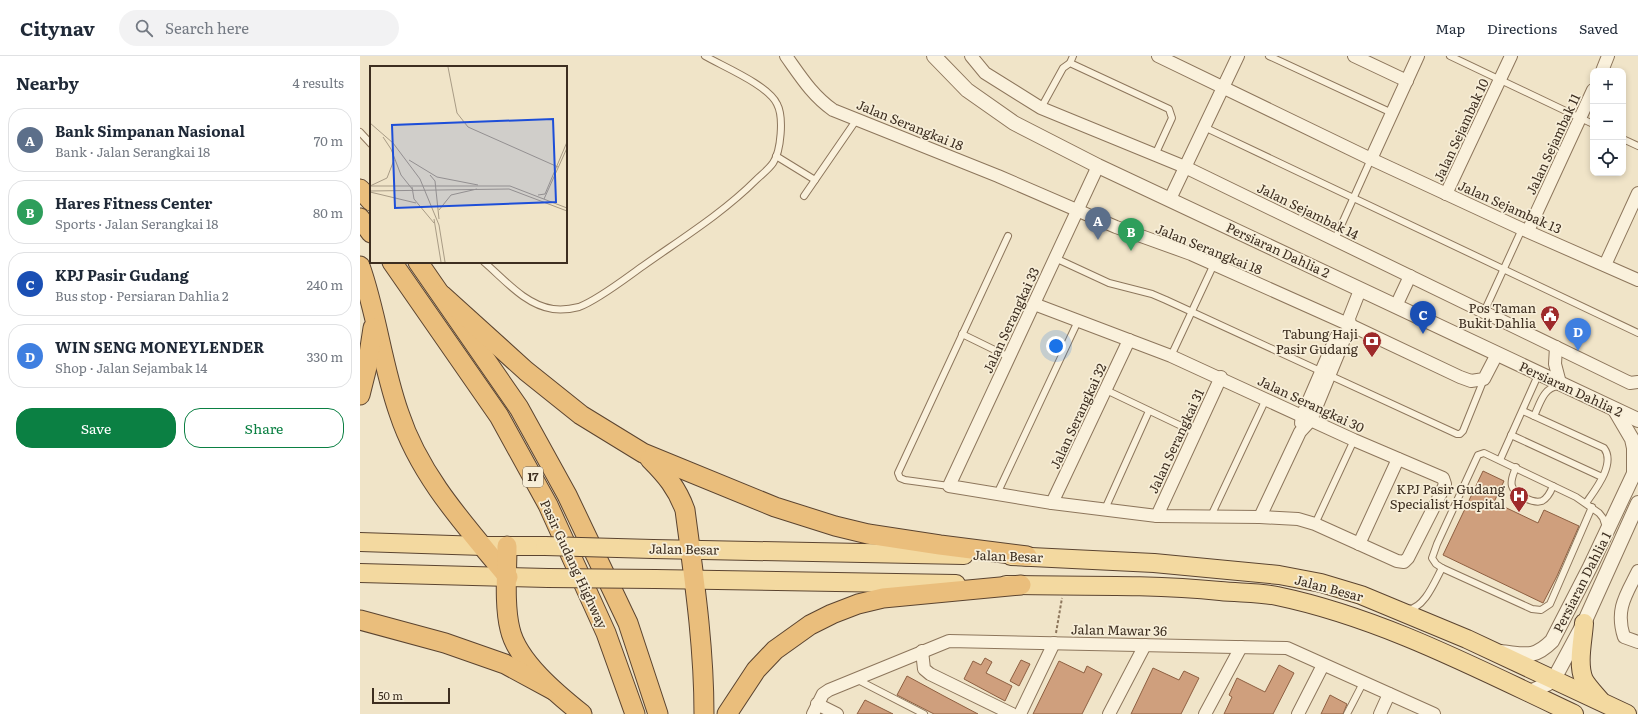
<!DOCTYPE html>
<meta charset="utf-8">
<style>
body{margin:0;font-family:Literata,serif;background:#f2f2f3;color:#1f2937}
.controls{position:absolute;right:12px;top:12px;display:grid;overflow:hidden;border-radius:8px;box-shadow:0 2px 6px #0003}
.controls button{width:36px;height:36px;display:grid;place-items:center;padding:0;border:0;border-bottom:1px solid #e0e1e3;background:#fff;color:#1f2937;font:20px sans-serif}
.scale{position:absolute;left:12px;bottom:10px;width:78px;box-sizing:border-box;padding-left:4px;border:2px solid #3d2e20;border-top:0;font-size:11px;line-height:14px;white-space:nowrap;color:#3d2e20;-webkit-text-stroke:3px #f7eed8;paint-order:stroke}
.you{position:absolute;left:696px;top:290px;width:14px;height:14px;margin:-10px;border:3px solid #fff;border-radius:50%;background:#1a73e8;box-shadow:0 0 0 6px #1a73e833}
.badge{display:grid;place-items:center;width:26px;height:26px;border-radius:50%;background:#0b8043;color:#fff;font-size:13px;font-weight:700}
.pin{position:absolute;translate:-50% -33px;filter:drop-shadow(0 1px 2px #0008)}
.pin::after{content:'';position:absolute;top:21px;width:14px;height:12px;background:inherit;clip-path:polygon(0 0,100% 0,50% 100%)}
.list{margin:0;padding:0;list-style:none}
h2{display:flex;justify-content:space-between;align-items:center;height:52px;margin:0;padding:0 16px;font-size:17px}
h2 small{font-size:13px;font-weight:400;color:#747a83}
.list li{display:grid;grid-template-columns:26px 1fr auto;gap:12px;align-items:center;box-sizing:border-box;height:64px;margin:0 8px 8px;padding:0 8px;border:1px solid #e0e1e3;border-radius:16px}
.list b{display:block;font-size:15px;white-space:nowrap}
.list p{margin:0;font-size:13px;white-space:nowrap;color:#747a83}
.list em{font-size:13px;font-style:normal;color:#747a83}
.actions{display:flex;gap:8px;padding:12px 16px}
.actions a{flex:1;padding:9px 0;border:1px solid #0b8043;border-radius:16px;text-align:center;font-size:14px;color:#0b8043}
.actions .main{background:#0b8043;color:#fff}
.icon{flex:none;width:22px;height:22px;fill:none;stroke:currentColor;stroke-width:2;stroke-linecap:round;stroke-linejoin:round}
.map{position:relative;flex:none;width:1278px;height:658px;overflow:hidden}
header{display:flex;align-items:center;gap:24px;box-sizing:border-box;height:56px;padding:0 20px;background:#fff;border-bottom:1px solid #e0e1e3}
header strong{font-size:19px}
nav{display:flex;gap:22px;margin-inline-start:auto;font-size:14px}
.search{width:280px;height:36px;background:#f2f2f3;display:flex;align-items:center;gap:10px;box-sizing:border-box;padding:0 14px;border-radius:22px;color:#747a83;font-size:15px}
main{display:flex}
aside{flex:1;background:#fff}
.map>svg:first-child{display:block}
.building{fill:#cf9f7d;stroke:#8d5f41}
.lines{fill:none;stroke-linecap:round;stroke-linejoin:round}
.service-casing{stroke:#8d765c;stroke-width:8}
.minor-casing{stroke:#8d765c;stroke-width:14}
.tertiary-casing{stroke:#8d765c;stroke-width:16}
.primary-casing{stroke:#5b4430;stroke-width:20}
.trunk-casing{stroke:#5b4430;stroke-width:21}
.path{stroke:#8d765c;stroke-width:2;stroke-dasharray:3 2;stroke-linecap:butt}
.service{stroke:#faf1dc;stroke-width:6}
.minor{stroke:#faf1dc;stroke-width:12}
.tertiary{stroke:#faf1dc;stroke-width:14}
.primary{stroke:#f3d9a0;stroke-width:18}
.trunk{stroke:#eabe7c;stroke-width:19}
.primary-bridge-casing{stroke:#5b4430;stroke-width:20;stroke-linecap:butt}
.primary-bridge{stroke:#f3d9a0;stroke-width:18}
.labels{text-anchor:middle;stroke-width:3.5;stroke-linejoin:round;paint-order:stroke}
.shield{fill:#f7eed8;stroke:#756857;stroke-width:1}
.shield-label{font-size:12px;font-weight:bold;fill:#3d2e20}
.street-label{font-size:13px;fill:#3d2e20;stroke:#f7eed8}
.poi-label{font-size:13px;fill:#3d2e20;stroke:#f7eed8;text-anchor:end}
.inset-road{fill:none;stroke:#a89b85;stroke-width:1}
.view{fill:#1d4ed8;fill-opacity:0.15;stroke:#1d4ed8;stroke-width:2}
.inset-edge{fill:none;stroke:#3d2e20;stroke-width:2}
</style>
<header>
<strong>Citynav</strong>
<div class="search"><svg class="icon" aria-label="search" viewBox="0 0 24 24"><circle cx="10" cy="10" r="6"/><path d="M15 15l6 6"/></svg>Search here</div>
<nav><a>Map</a><a>Directions</a><a>Saved</a></nav>
</header>
<main>
<aside>
<h2>Nearby<small>4 results</small></h2>
<ul class="list">
<li><span class="badge" style="background:#5c6f8a">A</span><div><b>Bank Simpanan Nasional</b><p>Bank · Jalan Serangkai 18</p></div><em>70 m</em></li>
<li><span class="badge" style="background:#2e9e5b">B</span><div><b>Hares Fitness Center</b><p>Sports · Jalan Serangkai 18</p></div><em>80 m</em></li>
<li><span class="badge" style="background:#1a4fb4">C</span><div><b>KPJ Pasir Gudang</b><p>Bus stop · Persiaran Dahlia 2</p></div><em>240 m</em></li>
<li><span class="badge" style="background:#3f7fe0">D</span><div><b>WIN SENG MONEYLENDER</b><p>Shop · Jalan Sejambak 14</p></div><em>330 m</em></li>
</ul>
<div class="actions"><a class="main">Save</a><a>Share</a></div>
</aside>
<div class="map">
<svg width="1278" height="658" viewBox="0 0 1278 658">
<rect width="100%" height="100%" fill="#f0e4c8"/>
<g class="building">
<path d="M1123 415 1144 425 1134 446 1178 467 1184 454 1219 470 1197 520 1183 547 1083 499Z"/>
<path d="M625 602 632 606 626 617 652 630 645 645 604 623 613 605 621 609Z"/>
<path d="M661 604 670 608 659 630 650 625Z"/>
<path d="M699 605 724 617 727 610 742 618 722 658H673Z"/>
<path d="M919 609 934 617 913 658H864L872 641 869 639 877 622 905 636Z"/>
<path d="M793 612 819 624 824 615 839 622 821 658H771Z"/>
<path d="M547 620 582 639 618 658H574L537 639Z"/>
<path d="M970 639 987 648 983 658H961Z"/>
<path d="M505 644 533 658H497Z"/>
</g>
<g class="lines">
<defs>
<g id="service">
<path d="M909 0 1032 57"/>
<path d="M1090 0 1233 68"/>
<path d="M710 7 713 0"/>
<path d="M681 52 703 12 710 7 809 53 812 62 795 99"/>
<path d="M844 71 1278 277"/>
<path d="M0 76 11 88"/>
<path d="M1263 83 1278 90"/>
<path d="M416 100 455 124"/>
<path d="M444 140 497 63"/>
<path d="M975 183 1011 103"/>
<path d="M695 202 749 227 792 238 806 244 1097 378H1100L1103 375 1124 323"/>
<path d="M124 206C144 223 165 249 193 253 201 254 211 253 219 251 238 244 266 222 283 210 321 183 363 157 396 124 401 119 409 113 413 107 421 95 424 61 417 48 408 29 364 11 345 0"/>
<path d="M1124 256 1162 173"/>
<path d="M602 278 649 301"/>
<path d="M811 300 854 208"/>
<path d="M746 334 836 377"/>
<path d="M1163 355 1244 392C1256 408 1235 434 1226 447"/>
<path d="M1174 360C1180 348 1183 332 1198 330"/>
<path d="M1151 379 1242 421"/>
<path d="M1140 404 1179 317"/>
<path d="M1156 411C1154 417 1150 424 1152 430 1154 438 1173 448 1182 445 1188 442 1191 435 1193 430"/>
<path d="M589 430 545 424 540 422 538 417 648 180"/>
<path d="M637 438 718 265"/>
<path d="M1232 451 1190 548 1181 554 1172 553 1082 512 1076 508 1072 502 1077 488 1118 399 1124 397 1216 441 1239 457 1243 462 1246 471"/>
<path d="M745 453 789 355"/>
<path d="M851 460 906 343"/>
<path d="M955 468 994 384"/>
<path d="M1048 553C1064 553 1075 525 1082 512"/>
<path d="M496 623 564 658"/>
<path d="M987 658 1003 627"/>
</g>
<g id="minor">
<path d="M426 0C441 21 452 39 473 54L638 120 756 171 831 198 990 269 1100 321 1111 325 1124 323 1137 298"/>
<path d="M611 0 625 17 681 52 825 111 1270 327 1278 326"/>
<path d="M798 0 1011 103 1162 173 1278 224"/>
<path d="M994 0 1047 25"/>
<path d="M1242 15 1248 0"/>
<path d="M1011 103 1058 0"/>
<path d="M1086 138 1151 0"/>
<path d="M810 143 878 0"/>
<path d="M1168 175 1233 34"/>
<path d="M1245 209 1278 137"/>
<path d="M674 248 811 300 994 384 1083 422 1085 428 1082 435 1048 502 1044 506 1037 505 955 468 938 463 900 461 797 460 692 447 589 430C639 324 688 217 738 110"/>
<path d="M1036 250 1050 220"/>
<path d="M1196 291 1195 308 1200 327"/>
<path d="M941 367 942 360 976 281"/>
<path d="M692 447 769 284"/>
<path d="M797 460 861 321"/>
<path d="M900 461 940 376 951 364 990 269 989 262 1000 234"/>
<path d="M999 488 1038 403"/>
<path d="M1278 515C1266 539 1255 553 1264 581L1278 586"/>
<path d="M562 595 564 613 570 618 652 658"/>
<path d="M457 648 477 658"/>
<path d="M453 658 463 638 469 634 589 585 927 592 1074 658"/>
<path d="M660 658 694 587"/>
<path d="M749 658 785 589"/>
<path d="M845 658 881 591"/>
<path d="M938 658 963 609"/>
<path d="M1020 658 1029 638"/>
</g>
<g id="tertiary">
<path d="M574 0 607 34 654 67 738 110 1278 364"/>
<path d="M1255 354 1272 383 1274 392V419"/>
<path d="M1140 596C1164 598 1173 604 1192 585L1230 511 1278 409"/>
<path d="M1168 637 1187 628 1194 623 1224 567 1278 447"/>
</g>
<g id="primary">
<path d="M0 486 123 490H185"/>
<path d="M293 493 604 499"/>
<path d="M651 500 794 507 919 519 961 527 1001 539 1107 583 1267 658"/>
<path d="M0 517 188 522"/>
<path d="M295 523 596 528"/>
<path d="M646 529C717 530 789 528 860 535 879 537 899 536 917 540 1022 562 1118 613 1214 658"/>
<path d="M1224 567C1223 584 1217 608 1224 624 1228 631 1235 638 1240 644"/>
</g>
<g id="trunk">
<path d="M0 133 11 145"/>
<path d="M0 162 11 177"/>
<path d="M32 206 139 360 188 449 246 577 275 658"/>
<path d="M58 206 159 352 207 439 268 567 298 658"/>
<path d="M0 210C17 258 22 309 39 357 60 421 106 470 148 521"/>
<path d="M82 239 166 315 221 359 283 397 415 451 475 470 508 478 580 489 667 500"/>
<path d="M0 339 7 311 13 272"/>
<path d="M290 403C306 419 317 432 325 454 334 522 344 589 344 658"/>
<path d="M147 490C147 515 144 549 150 573 157 605 197 638 222 658"/>
<path d="M0 564 85 587 145 608 193 634"/>
<path d="M367 658 396 614 415 594 450 569 472 558 498 548 523 542 661 529"/>
</g>
</defs>
<use href="#service" class="service-casing"/>
<use href="#minor" class="minor-casing"/>
<use href="#tertiary" class="tertiary-casing"/>
<use href="#primary" class="primary-casing"/>
<use href="#trunk" class="trunk-casing"/>
<path class="path" d="M696 577 702 542"/>
<use href="#service" class="service"/>
<use href="#minor" class="minor"/>
<use href="#tertiary" class="tertiary"/>
<use href="#primary" class="primary"/>
<use href="#trunk" class="trunk"/>
<defs>
<g id="primary-bridge">
<path d="M185 490 293 493"/>
<path d="M188 522 295 523"/>
</g>
</defs>
<use href="#primary-bridge" class="primary-bridge-casing"/>
<use href="#primary-bridge" class="primary-bridge"/>
</g>
<defs>
<symbol id="civic-pin" viewBox="-11 -11 22 30"><path d="M0 17L-7.5 6A9.5 9.5 0 1 1 7.5 6Z" fill="#9e2a2b" stroke="#f7eed8"/><path d="M-.6-6.5H3V-4.5H.6V-3L4-1V1h2V6H-6V1h2V-1L-.6-3ZM-1.2 2.5V6h2.4V2.5Z" fill="#fff"/></symbol>
<symbol id="bank-pin" viewBox="-11 -11 22 30"><path d="M0 17L-7.5 6A9.5 9.5 0 1 1 7.5 6Z" fill="#9e2a2b" stroke="#f7eed8"/><path d="M-6-4H6V4H-6ZM0-2.3a2.3 2.3 0 1 0 0 4.6a2.3 2.3 0 1 0 0-4.6Z" fill="#fff"/></symbol>
<symbol id="hospital-pin" viewBox="-11 -11 22 30"><path d="M0 17L-7.5 6A9.5 9.5 0 1 1 7.5 6Z" fill="#9e2a2b" stroke="#f7eed8"/><path d="M-5-5h3v3.5h4V-5h3V5h-3V1.5h-4V5h-3Z" fill="#fff"/></symbol>
</defs>
<g fill-rule="evenodd">
<use href="#civic-pin" x="1179" y="248" width="22" height="30"/>
<use href="#bank-pin" x="1001" y="274" width="22" height="30"/>
<use href="#hospital-pin" x="1148" y="429" width="22" height="30"/>
</g>
<g class="labels">
<rect class="shield" x="163" y="411" width="20" height="20" rx="3"/>
<g class="shield-label">
<text x="173" y="425">17</text>
</g>
<g class="street-label">
<text transform="translate(550 69) rotate(22)" y="5">Jalan Serangkai 18</text>
<text transform="translate(1101 74) rotate(-65)" y="5">Jalan Sejambak 10</text>
<text transform="translate(1193 88) rotate(-65)" y="5">Jalan Sejambak 11</text>
<text transform="translate(1150 151) rotate(24)" y="5">Jalan Sejambak 13</text>
<text transform="translate(948 155) rotate(26)" y="5">Jalan Sejambak 14</text>
<text transform="translate(849 193) rotate(22)" y="5">Jalan Serangkai 18</text>
<text transform="translate(918 194) rotate(25)" y="5">Persiaran Dahlia 2</text>
<text transform="translate(651 264) rotate(-65)" y="5">Jalan Serangkai 33</text>
<text transform="translate(1211 333) rotate(25)" y="5">Persiaran Dahlia 2</text>
<text transform="translate(951 348) rotate(25)" y="5">Jalan Serangkai 30</text>
<text transform="translate(718 360) rotate(-65)" y="5">Jalan Serangkai 32</text>
<text transform="translate(816 385) rotate(-65)" y="5">Jalan Serangkai 31</text>
<text transform="translate(324 493) rotate(1)" y="5">Jalan Besar</text>
<text transform="translate(648 500) rotate(2)" y="5">Jalan Besar</text>
<text transform="translate(214 508) rotate(65)" y="5">Pasir Gudang Highway</text>
<text transform="translate(1222 526) rotate(-63)" y="5">Persiaran Dahlia 1</text>
<text transform="translate(969 532) rotate(15)" y="5">Jalan Besar</text>
<text transform="translate(759 574) rotate(1)" y="5">Jalan Mawar 36</text>
</g>
<g class="poi-label">
<text x="1176" y="257">Pos Taman<tspan x="1176" dy="15">Bukit Dahlia</tspan></text>
<text x="998" y="283">Tabung Haji<tspan x="998" dy="15">Pasir Gudang</tspan></text>
<text x="1145" y="438">KPJ Pasir Gudang<tspan x="1145" dy="15">Specialist Hospital</tspan></text>
</g>
</g>
<g transform="translate(10 10)">
<rect width="197" height="197" fill="#f0e4c8"/>
<path class="inset-road" d="M78 1 87 47 98 61 188 101M0 57 23 77 50 113 69 159 75 196M13 71 21 83 31 109 43 124M39 94 67 111 108 119M60 109 65 115 69 153M0 120H140L197 142M0 120 17 112 24 94M42 121 44 133 64 157M0 125 139 123 197 145M0 126 46 137M168 129 175 128 197 76M174 133 197 82M69 144 81 129 107 123M64 153 71 196"/>
<path class="view" d="M183 53 186 136 25 142 22 59Z"/>
<rect width="197" height="197" class="inset-edge"/>
</g>
</svg>
<div class="controls">
<button>+</button>
<button>−</button>
<button><svg class="icon" aria-label="locate" viewBox="0 0 24 24"><circle cx="12" cy="12" r="6"/><path d="M12 2v4M12 18v4M2 12h4M18 12h4"/></svg></button>
</div>
<div class="scale">50 m</div>
<div class="you"></div>
<div class="pin badge" style="left:738px;top:184px;background:#5c6f8a">A</div>
<div class="pin badge" style="left:771px;top:195px;background:#2e9e5b">B</div>
<div class="pin badge" style="left:1063px;top:278px;background:#1a4fb4">C</div>
<div class="pin badge" style="left:1218px;top:295px;background:#3f7fe0">D</div>
</div>
</main>
